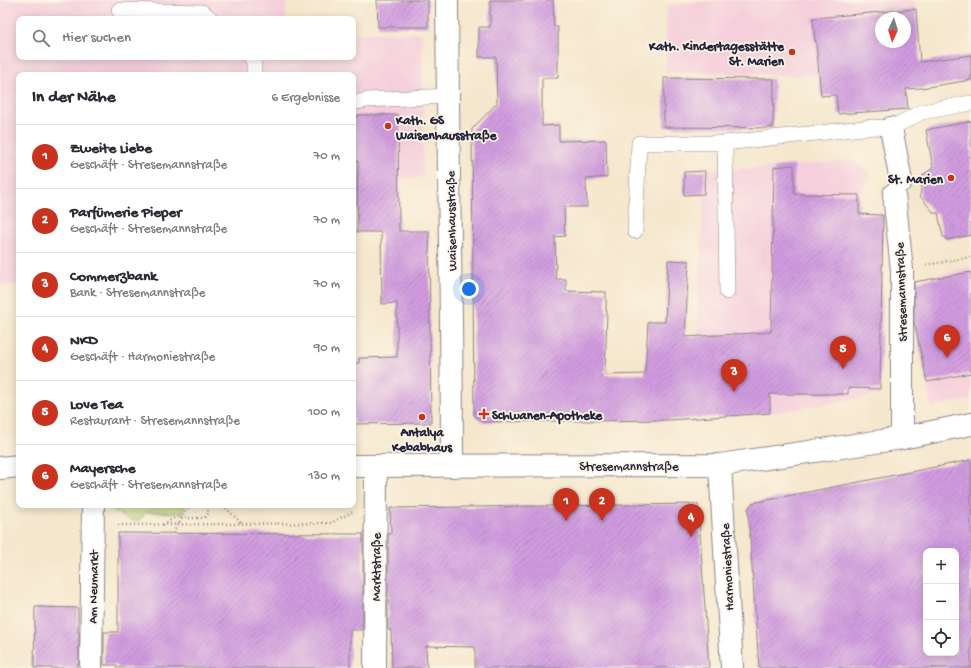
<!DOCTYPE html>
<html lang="de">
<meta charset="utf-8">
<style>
body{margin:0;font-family:"Gochi Hand",sans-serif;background:#f2f2f3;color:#2b2b33}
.controls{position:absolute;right:12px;bottom:12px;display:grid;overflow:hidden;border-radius:8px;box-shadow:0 2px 10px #0003}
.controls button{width:36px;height:36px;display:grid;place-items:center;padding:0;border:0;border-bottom:1px solid #e1e1e2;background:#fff;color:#2b2b33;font:20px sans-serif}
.compass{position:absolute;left:875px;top:12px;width:36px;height:36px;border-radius:50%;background:#fff;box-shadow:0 2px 10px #0003;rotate:184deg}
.you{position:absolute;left:469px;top:289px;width:14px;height:14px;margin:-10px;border:3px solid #fff;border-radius:50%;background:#1a73e8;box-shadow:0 0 0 6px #1a73e833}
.badge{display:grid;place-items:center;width:26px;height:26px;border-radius:50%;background:#c8321e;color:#fff;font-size:13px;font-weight:700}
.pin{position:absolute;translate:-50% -33px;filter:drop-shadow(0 1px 2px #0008)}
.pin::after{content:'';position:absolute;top:21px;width:14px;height:12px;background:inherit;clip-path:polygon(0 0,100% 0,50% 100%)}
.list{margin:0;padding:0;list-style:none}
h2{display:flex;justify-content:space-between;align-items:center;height:52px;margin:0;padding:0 16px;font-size:17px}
h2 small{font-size:13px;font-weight:400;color:#7c7c81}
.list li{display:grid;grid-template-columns:26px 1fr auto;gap:12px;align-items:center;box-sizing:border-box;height:64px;padding:0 16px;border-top:1px solid #e1e1e2}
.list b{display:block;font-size:15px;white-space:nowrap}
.list p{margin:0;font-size:13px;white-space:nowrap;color:#7c7c81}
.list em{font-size:13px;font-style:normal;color:#7c7c81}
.icon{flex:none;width:22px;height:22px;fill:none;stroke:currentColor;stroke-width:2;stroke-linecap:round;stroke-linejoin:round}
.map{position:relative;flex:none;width:971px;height:668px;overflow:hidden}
.search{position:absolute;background:#fff;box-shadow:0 2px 10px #0003;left:16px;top:16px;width:340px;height:44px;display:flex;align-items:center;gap:10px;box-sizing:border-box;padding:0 14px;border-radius:8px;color:#7c7c81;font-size:15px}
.panel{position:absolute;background:#fff;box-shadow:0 2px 10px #0003;left:16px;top:72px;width:340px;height:436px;border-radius:8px}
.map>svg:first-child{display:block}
.built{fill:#f5cfdc;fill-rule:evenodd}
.grass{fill:url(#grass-dots);stroke:#6e7a58}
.building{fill:url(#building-hatch);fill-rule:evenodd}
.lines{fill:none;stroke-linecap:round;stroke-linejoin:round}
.service-casing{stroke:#8c8484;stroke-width:16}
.pedestrian-casing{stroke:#8c8484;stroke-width:24}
.minor-casing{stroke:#8c8484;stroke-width:24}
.path{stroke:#8c8484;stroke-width:2.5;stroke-dasharray:1 3;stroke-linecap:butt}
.service{stroke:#fff;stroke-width:15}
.pedestrian{stroke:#fff;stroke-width:22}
.minor{stroke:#fff;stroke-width:22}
.poi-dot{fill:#c8321e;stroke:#fcf5e5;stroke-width:1.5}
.labels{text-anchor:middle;stroke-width:3.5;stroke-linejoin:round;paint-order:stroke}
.poi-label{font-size:13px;font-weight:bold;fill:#22223b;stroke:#fcf5e5;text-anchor:end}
.street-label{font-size:13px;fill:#22223b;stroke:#fcf5e5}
</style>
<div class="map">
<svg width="971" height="668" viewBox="0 0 971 668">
<defs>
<pattern id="grass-dots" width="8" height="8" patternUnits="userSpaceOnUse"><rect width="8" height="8" fill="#b9d176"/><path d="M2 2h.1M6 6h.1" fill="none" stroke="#9fb367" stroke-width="1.8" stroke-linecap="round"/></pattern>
<pattern id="building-hatch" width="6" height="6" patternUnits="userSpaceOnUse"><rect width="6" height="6" fill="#d19ce0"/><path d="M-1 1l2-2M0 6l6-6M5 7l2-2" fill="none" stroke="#a97fb7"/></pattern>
</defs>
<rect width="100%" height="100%" fill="#fcf5e5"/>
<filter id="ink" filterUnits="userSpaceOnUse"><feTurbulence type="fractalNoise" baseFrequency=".025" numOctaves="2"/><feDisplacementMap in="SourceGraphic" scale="8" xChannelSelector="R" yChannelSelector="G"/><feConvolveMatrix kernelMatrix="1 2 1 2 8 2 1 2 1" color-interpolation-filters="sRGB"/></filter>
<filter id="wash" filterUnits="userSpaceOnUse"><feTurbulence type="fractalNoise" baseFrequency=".012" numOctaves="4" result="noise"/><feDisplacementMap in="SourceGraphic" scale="16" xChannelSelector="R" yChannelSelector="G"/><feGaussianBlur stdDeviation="0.9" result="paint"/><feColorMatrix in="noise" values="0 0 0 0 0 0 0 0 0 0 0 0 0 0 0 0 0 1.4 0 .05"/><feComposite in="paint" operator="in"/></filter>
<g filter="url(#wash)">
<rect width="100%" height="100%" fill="#f5e7cd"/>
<g class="built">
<path d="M0 0H286V19H19V57H353V33H422L423 177 401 178V204L354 206 353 179V75H19V285H2L0 282Z"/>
<path d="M724 0H915L918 32 906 89 908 109 838 114 836 95 821 96 819 76 666 72V5ZM881 18H905V42H881Z"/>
<path d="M852 160 872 175 859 195V214L883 215 880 395 770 413 697 337 705 171 774 167Z"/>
<path d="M971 266V399L931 407 927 382 917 333V281Z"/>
</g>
<path class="grass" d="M108 505H186L182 513 146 512C144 515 142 518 139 520 131 524 115 511 107 506Z"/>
<g id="blocks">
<g class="building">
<path d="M377 0H428V27H378Z"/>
<path d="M490 0H553L554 27H558V78H542V126L559 125V141L606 140 607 177 586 179 587 207H564L565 236 555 237 556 279H566V291L606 292V311H607L605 375 645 374 648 322H665L668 260 689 261 685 337 771 332 774 167 794 165V194L859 195V214L883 215 880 389 848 388V394H770V413L669 420 482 422 474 415 472 129 497 103 496 57H479V27H490Z"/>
<path d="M916 9 920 62 971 55V80L921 88 906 89 908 109 838 114 836 95 821 96 816 41H815L813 18ZM881 18H905V42H881Z"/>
<path d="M664 78 774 79 773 128 664 127Z"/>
<path d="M357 115H398L399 231H429L431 423 353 424V363H359V358L397 357V303L382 304 381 232H357L358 161H353V117H357Z"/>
<path d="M971 121V235L946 240V237H943L938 213H934L920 196 923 175 933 168 926 130Z"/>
<path d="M705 171 704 194 684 195V172Z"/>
<path d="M971 272V373L927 382 914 321V282Z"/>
<path d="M971 460V668H759L748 509 752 503ZM926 551H956V653H926Z"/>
<path d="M698 504 709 668H475V647L426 646 427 668H392L391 630H388V534H391L390 508Z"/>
<path d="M118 533 363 534V630H350V668H117V665H104V632H118Z"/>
<path d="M35 607 78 608V632H79V664H77V668H34Z"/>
</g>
</g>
</g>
<g filter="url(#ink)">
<use href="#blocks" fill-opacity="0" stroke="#8c8484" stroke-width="1"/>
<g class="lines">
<defs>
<g id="service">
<path d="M119 10 202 12 211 19"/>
<path d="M251 57 254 61V75"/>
<path d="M353 103 367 100 448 96"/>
<path d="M725 143 727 292"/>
<path d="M635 231 639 143H725L873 127 891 128 922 112 971 103"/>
</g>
<g id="pedestrian">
<path d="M891 128 901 181"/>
<path d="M894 194 902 270V438"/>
<path d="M91 668 93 505"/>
</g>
<g id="minor">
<path d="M447 0C448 155 452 311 452 466"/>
<path d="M720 465 732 668"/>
<path d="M353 466 720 465 902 438 971 424"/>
<path d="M0 468 19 466"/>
<path d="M375 668 376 467"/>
</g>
</defs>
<use href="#service" class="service-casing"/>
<use href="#pedestrian" class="pedestrian-casing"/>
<use href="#minor" class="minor-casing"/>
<g class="path">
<path d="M926 265 971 257"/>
<path d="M223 505 242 524"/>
<path d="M118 525 331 523 352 512"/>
<path d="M163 525 174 518H204L209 513 205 505"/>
<path d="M173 533 190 505"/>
</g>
<use href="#service" class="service"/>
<use href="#pedestrian" class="pedestrian"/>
<use href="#minor" class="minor"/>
</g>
</g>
<g class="poi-dot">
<circle cx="792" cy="52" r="4"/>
<circle cx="388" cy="126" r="4"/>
<circle cx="951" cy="178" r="4"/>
<path d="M482 408h4v4h4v4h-4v4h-4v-4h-4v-4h4z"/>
<circle cx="422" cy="417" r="4"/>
</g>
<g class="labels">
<g class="poi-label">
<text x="784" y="50">Kath. Kindertagesstätte<tspan x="784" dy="15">St. Marien</tspan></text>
<text x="396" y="124" text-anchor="start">Kath. GS<tspan x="396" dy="15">Waisenhausstraße</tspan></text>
<text x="943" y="183">St. Marien</text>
<text x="492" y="419" text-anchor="start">Schwanen-Apotheke</text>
<text x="422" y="436" text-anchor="middle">Antalya<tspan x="422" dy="15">Kebabhaus</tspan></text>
</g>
<g class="street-label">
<text transform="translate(450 221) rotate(-91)" y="5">Waisenhausstraße</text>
<text transform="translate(900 292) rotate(-92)" y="5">Stresemannstraße</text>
<text x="629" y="470">Stresemannstraße</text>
<text transform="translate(375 567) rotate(-90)" y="5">Marktstraße</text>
<text transform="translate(726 567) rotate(-93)" y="5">Harmoniestraße</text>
<text transform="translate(92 587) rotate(-89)" y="5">Am Neumarkt</text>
</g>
</g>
</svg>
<div class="controls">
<button>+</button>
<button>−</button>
<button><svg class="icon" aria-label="locate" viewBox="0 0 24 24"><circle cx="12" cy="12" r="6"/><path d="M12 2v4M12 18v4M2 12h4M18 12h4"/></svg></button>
</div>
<svg class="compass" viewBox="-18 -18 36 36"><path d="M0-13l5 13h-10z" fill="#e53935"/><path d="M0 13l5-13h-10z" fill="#7c7c81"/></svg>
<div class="you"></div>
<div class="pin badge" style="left:566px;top:521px">1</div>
<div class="pin badge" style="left:602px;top:521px">2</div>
<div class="pin badge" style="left:734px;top:392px">3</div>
<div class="pin badge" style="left:691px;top:537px">4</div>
<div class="pin badge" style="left:843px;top:369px">5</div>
<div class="pin badge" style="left:947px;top:358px">6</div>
<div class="search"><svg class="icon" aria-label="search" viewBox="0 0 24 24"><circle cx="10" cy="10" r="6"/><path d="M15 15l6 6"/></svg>Hier suchen</div>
<section class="panel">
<h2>In der Nähe<small>6 Ergebnisse</small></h2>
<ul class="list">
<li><span class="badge">1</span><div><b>Zweite Liebe</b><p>Geschäft · Stresemannstraße</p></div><em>70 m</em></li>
<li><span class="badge">2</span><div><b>Parfümerie Pieper</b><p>Geschäft · Stresemannstraße</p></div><em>70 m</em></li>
<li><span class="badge">3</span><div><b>Commerzbank</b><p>Bank · Stresemannstraße</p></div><em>70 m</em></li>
<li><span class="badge">4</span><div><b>NKD</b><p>Geschäft · Harmoniestraße</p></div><em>90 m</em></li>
<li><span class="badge">5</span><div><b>Love Tea</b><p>Restaurant · Stresemannstraße</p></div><em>100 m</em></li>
<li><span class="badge">6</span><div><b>Mayersche</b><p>Geschäft · Stresemannstraße</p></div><em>130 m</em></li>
</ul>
</section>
</div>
